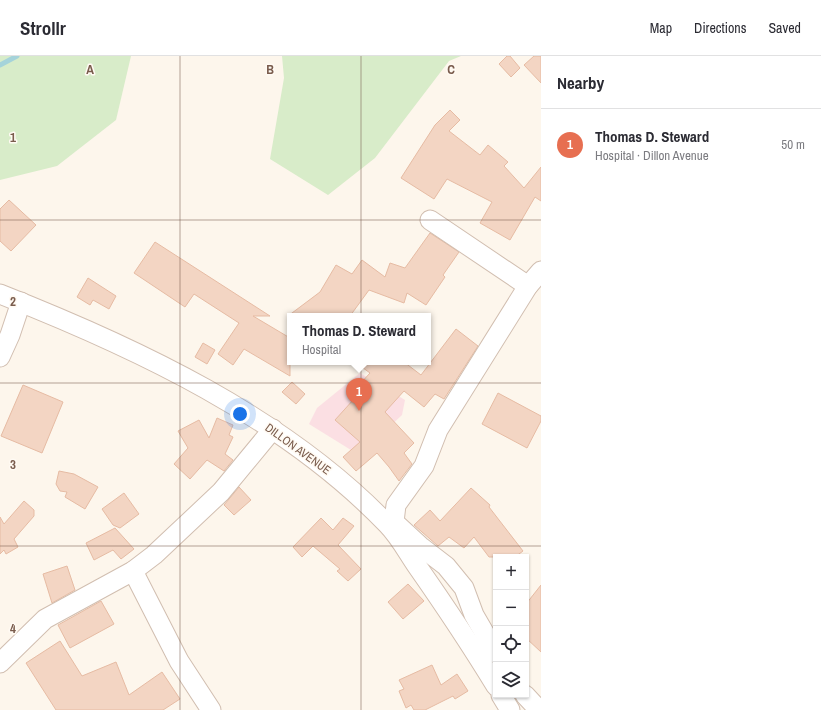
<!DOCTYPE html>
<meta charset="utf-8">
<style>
body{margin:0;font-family:"Archivo Narrow",sans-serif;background:#f7f7f7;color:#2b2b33}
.controls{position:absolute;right:12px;bottom:12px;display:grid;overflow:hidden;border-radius:0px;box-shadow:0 1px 3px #0004}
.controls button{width:36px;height:36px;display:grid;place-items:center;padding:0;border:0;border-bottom:1px solid #e1e1e2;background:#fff;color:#2b2b33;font:20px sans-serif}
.you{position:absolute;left:240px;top:358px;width:14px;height:14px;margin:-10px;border:3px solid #fff;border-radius:50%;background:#1a73e8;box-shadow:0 0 0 6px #1a73e833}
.badge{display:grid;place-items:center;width:26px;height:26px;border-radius:50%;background:#e76f51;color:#fff;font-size:13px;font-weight:700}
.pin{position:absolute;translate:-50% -33px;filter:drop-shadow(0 1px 2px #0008)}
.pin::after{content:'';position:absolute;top:21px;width:14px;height:12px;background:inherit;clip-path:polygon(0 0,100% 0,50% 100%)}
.popup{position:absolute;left:287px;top:257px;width:144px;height:52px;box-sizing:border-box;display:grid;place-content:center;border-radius:0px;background:#fff;filter:drop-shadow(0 1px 3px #0005);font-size:13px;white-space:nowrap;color:#7c7c81}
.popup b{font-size:15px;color:#2b2b33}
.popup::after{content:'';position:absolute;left:50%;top:100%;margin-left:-8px;border:8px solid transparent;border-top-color:#fff}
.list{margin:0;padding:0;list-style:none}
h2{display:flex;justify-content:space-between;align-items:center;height:52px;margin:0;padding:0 16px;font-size:17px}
h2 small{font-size:13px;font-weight:400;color:#7c7c81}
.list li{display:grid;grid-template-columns:26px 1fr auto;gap:12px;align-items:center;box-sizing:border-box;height:72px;padding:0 16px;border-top:1px solid #e1e1e2}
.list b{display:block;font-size:15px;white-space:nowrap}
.list p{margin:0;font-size:13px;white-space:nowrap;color:#7c7c81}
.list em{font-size:13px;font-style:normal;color:#7c7c81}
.icon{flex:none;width:22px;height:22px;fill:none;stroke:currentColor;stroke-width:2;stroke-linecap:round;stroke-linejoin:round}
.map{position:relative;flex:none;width:541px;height:654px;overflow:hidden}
header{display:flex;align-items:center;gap:24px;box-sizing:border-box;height:56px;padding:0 20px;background:#fff;border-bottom:1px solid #e1e1e2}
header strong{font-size:19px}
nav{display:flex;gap:22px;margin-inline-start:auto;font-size:14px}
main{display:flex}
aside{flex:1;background:#fff}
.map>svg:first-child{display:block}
.medical{fill:#fbdfe3}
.green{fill:#d8ecc9}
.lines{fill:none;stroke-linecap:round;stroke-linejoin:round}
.stream{stroke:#a5d3da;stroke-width:5}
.building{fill:#f3d5c3;stroke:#e6bba3}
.minor-casing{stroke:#d1beb0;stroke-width:21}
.minor{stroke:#fff;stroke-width:19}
.grid{fill:none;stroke:#7a5c4d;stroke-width:1;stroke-opacity:0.55}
.labels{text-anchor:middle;stroke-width:3;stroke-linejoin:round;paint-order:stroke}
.street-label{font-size:12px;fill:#7a5c4d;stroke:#fffaf3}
.grid-label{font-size:13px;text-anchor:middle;font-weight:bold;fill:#7a5c4d;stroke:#fffaf3;stroke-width:3;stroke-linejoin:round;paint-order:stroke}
</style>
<header>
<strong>Strollr</strong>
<nav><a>Map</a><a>Directions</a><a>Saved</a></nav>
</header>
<main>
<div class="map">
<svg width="541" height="654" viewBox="0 0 541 654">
<rect width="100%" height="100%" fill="#fdf6ec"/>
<path class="medical" d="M360 317 405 344 402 359 359 399 309 368 317 352Z"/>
<g class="green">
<path d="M0 0H131L116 64 57 110 0 124Z"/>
<path d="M282 0H461L449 5 375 102 328 139 270 103 284 22Z"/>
</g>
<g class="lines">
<path class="stream" d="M0 9 17 0"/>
</g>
<g class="building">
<path d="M507 0H510L520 12 511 21 499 8Z"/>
<path d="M534 0H541V27L524 9Z"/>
<path d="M450 54 460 64 449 75 480 99 488 89 508 106 504 110 524 132 541 111V145L535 141 510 184 480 167 492 146 447 123 434 143 401 122 435 69Z"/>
<path d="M9 144 36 169 11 195 0 185V153Z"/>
<path d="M430 177 459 196 443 219 445 221 426 249 407 237 404 247 369 234 350 260H288L320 236 336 209 352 218 362 204 385 221 390 207 405 212Z"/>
<path d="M155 186 270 260H253L290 282V320L244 293 233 309 218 298 239 267 194 238 185 251 134 217Z"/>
<path d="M88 222 116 240 109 253 93 244 90 249 77 241Z"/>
<path d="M456 273 478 290 444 343 435 338 424 351 404 335 385 356 414 387 404 397 412 408 399 425 389 411 377 397 356 415 343 401 360 386 335 364 354 343 350 339 370 317 355 306H404L421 319Z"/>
<path d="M203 287 215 294 207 308 195 301Z"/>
<path d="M292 326 305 338 296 348 282 336Z"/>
<path d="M23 329 63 346 42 397 1 380Z"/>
<path d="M498 337 541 360V365L527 392 482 368Z"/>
<path d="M217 362 233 369 229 379 233 381 225 398 233 404 224 415 207 404 190 423 174 408 188 392 178 375 199 364 209 382Z"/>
<path d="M59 415 74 418 98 431 85 453 65 441 67 436 60 435 56 428Z"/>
<path d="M239 431 251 444 234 459 224 449Z"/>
<path d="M471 432 490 449 489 451 523 495 515 501H489L474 481 464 492 449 481 438 490 414 469 430 454 440 465Z"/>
<path d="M124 437 139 458 120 472 113 469 102 453Z"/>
<path d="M24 445 34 454V460L14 483 18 491 6 498 4 494 0 498V461L4 468Z"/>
<path d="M321 462 333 474 343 462 354 470 338 489 361 513 348 525 337 515 340 513 313 490 302 501 293 491Z"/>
<path d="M115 472 134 493 121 503 113 494 94 504 86 487Z"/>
<path d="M67 510 75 534 52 547 43 518Z"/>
<path d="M408 528 424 545 403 563 388 546Z"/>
<path d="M541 529V596L526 582V548Z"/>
<path d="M101 545 114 568 70 592 58 569Z"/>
<path d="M60 585 82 620 116 606 129 639 162 616 180 643 163 654H56L26 607Z"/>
<path d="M432 609 441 629 457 618 468 635 455 643 453 640 425 654H414L411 649 406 652 399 635 404 633 399 624Z"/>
</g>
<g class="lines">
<defs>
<g id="minor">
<path d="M430 164 528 230"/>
<path d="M0 238C137 292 284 361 387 468 399 480 408 497 417 510 445 550 471 589 496 630"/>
<path d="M0 301 10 279 21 246"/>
<path d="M133 515 179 605 211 654"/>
<path d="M496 597 474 559 464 532 446 510 420 490 394 466 396 449 424 410 438 374 528 230 541 215"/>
<path d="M0 607 45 563 133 515 154 499 221 436 273 373"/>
<path d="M501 639 510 654"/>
<path d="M525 639 539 654"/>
</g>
</defs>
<use href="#minor" class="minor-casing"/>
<use href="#minor" class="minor"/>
</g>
<path class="grid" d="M180 0V654M361 0V654M0 164H541M0 327H541M0 490H541"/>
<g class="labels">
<g class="street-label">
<text transform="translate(298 393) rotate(36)" y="4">DILLON AVENUE</text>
</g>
</g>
<g class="grid-label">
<text x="90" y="18">A</text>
<text x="270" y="18">B</text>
<text x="451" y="18">C</text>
<text x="13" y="86">1</text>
<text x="13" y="250">2</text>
<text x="13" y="413">3</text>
<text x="13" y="577">4</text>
</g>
</svg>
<div class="controls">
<button>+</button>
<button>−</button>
<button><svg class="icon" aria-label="locate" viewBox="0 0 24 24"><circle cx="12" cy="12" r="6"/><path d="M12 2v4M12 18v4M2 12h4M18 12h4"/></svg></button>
<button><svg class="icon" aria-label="layers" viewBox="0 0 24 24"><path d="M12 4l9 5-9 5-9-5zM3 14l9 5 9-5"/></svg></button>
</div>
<div class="you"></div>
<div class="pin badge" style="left:359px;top:355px">1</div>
<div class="popup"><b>Thomas D. Steward</b>Hospital</div>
</div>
<aside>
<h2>Nearby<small></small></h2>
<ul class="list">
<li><span class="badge">1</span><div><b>Thomas D. Steward</b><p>Hospital · Dillon Avenue</p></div><em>50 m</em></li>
</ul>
</aside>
</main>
